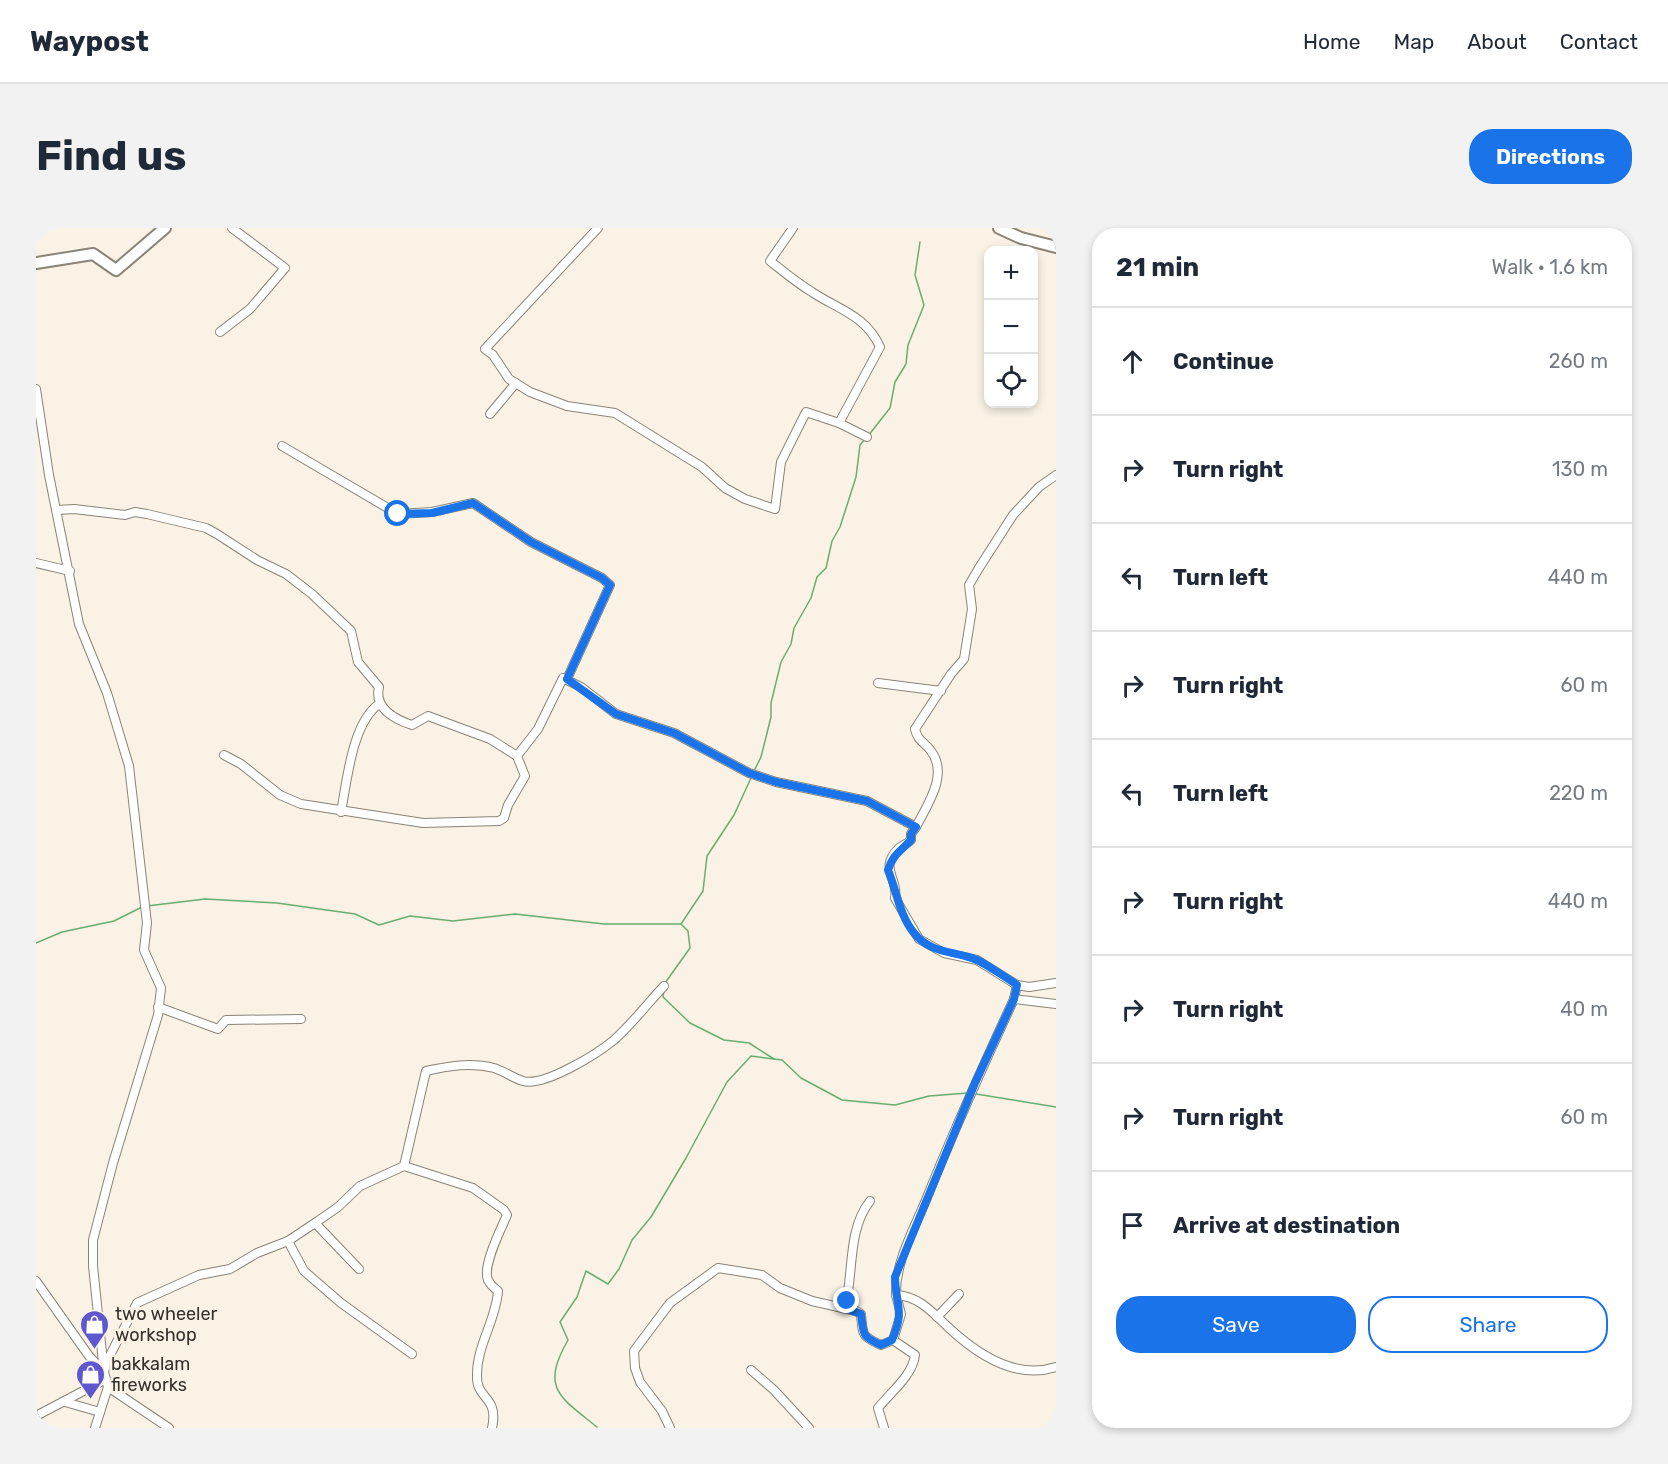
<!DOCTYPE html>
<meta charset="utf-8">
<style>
body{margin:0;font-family:Rubik,sans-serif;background:#f2f2f3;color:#1f2937}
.controls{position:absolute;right:18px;top:18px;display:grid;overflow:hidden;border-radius:12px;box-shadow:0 3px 9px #0003}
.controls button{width:54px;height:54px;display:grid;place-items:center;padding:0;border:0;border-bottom:2px solid #e0e1e3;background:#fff;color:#1f2937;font:30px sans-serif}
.stop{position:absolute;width:18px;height:18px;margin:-14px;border:4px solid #1a73e8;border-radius:50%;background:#fff}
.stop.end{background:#1a73e8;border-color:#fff;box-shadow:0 2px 6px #0008}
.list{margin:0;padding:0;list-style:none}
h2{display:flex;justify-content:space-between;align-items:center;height:78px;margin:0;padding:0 24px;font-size:26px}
h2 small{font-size:20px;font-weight:400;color:#747a83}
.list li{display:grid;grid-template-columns:39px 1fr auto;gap:18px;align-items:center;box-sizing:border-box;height:108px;padding:0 24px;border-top:2px solid #e0e1e3}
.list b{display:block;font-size:22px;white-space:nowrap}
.list em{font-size:20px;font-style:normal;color:#747a83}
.actions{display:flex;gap:12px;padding:18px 24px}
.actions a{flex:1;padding:14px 0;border:2px solid #1a73e8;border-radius:24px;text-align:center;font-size:21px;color:#1a73e8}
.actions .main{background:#1a73e8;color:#fff}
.icon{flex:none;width:33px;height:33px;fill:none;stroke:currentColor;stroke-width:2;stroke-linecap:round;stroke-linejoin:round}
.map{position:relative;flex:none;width:1020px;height:1200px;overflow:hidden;border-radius:24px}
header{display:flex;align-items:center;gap:36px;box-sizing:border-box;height:84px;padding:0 30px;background:#fff;border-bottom:2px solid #e0e1e3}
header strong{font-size:28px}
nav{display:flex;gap:33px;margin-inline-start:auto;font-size:21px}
.intro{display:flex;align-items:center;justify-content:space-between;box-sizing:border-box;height:144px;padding:0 36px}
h1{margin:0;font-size:42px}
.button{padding:15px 27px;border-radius:24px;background:#1a73e8;color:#fff;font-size:21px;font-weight:700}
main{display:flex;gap:36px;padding:0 36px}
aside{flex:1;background:#fff;border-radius:24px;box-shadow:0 3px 9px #0003}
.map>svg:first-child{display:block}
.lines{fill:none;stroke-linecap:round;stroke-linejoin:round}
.stream{stroke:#6aad72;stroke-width:1.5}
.minor-casing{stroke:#8a8377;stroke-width:10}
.major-casing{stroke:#8a8377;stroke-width:14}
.minor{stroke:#fff;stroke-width:8}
.major{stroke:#fff;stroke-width:10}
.route{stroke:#1a73e8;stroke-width:8}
.labels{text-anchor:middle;stroke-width:6;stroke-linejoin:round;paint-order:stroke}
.poi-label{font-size:18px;fill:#34312c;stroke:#f9f2e5;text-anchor:start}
</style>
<header>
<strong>Waypost</strong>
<nav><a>Home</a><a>Map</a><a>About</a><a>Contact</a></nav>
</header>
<div class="intro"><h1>Find us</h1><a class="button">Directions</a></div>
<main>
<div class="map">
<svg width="1020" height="1200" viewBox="0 0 1020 1200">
<rect width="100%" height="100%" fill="#f9f2e5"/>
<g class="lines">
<g class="stream">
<path d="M832 208 854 180 859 154 870 136 872 117 888 77 879 47 884 14"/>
<path d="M718 543 725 529 735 489V475L745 434 755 416 758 400 775 370 781 349 790 340 796 313 804 299 820 249 824 217 829 211"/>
<path d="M111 678 169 671 241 675 319 686 343 697 374 688 417 693 479 686 568 696H645L652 703 654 720 629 755"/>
<path d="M645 696 667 663 671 628 698 587 715 550"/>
<path d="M0 715 26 704 78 693 106 679"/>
<path d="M628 763 627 769 654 795 688 812 713 815 738 831"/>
<path d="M940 866 1020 879"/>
<path d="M561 1199C524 1169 504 1161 532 1112L524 1094 541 1069 550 1043 572 1056 583 1041 596 1012 615 989 650 930 691 854 715 828 746 832 765 850 806 872 859 877 893 868 932 865"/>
</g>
<defs>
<g id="minor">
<path d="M562 0 449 121 457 127 473 151 494 164 531 178 579 185 666 239 689 260 709 271 739 281 745 234 770 184 803 195 831 209"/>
<path d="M757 0 734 33C748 44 761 55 776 64 801 81 830 87 844 119L803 195"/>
<path d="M184 104 214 81 249 40 196 0"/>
<path d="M0 161 13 247 43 396 71 465 93 538 111 695 108 722 125 760 122 787 77 935 57 1012V1038L68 1144"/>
<path d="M454 186 480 155"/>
<path d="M246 218 362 286 396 284 437 275 495 314 566 350 574 357 531 451"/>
<path d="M21 282 38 281 89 287 99 284 111 286 170 300 181 306 221 332 250 346 276 366 315 403 322 434 343 459C338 480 358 491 376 497L392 488 454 511 481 528 502 501 527 450 545 459 580 486 638 505 713 545 740 554 831 573 880 599C891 577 913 547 895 523 888 513 882 514 879 501L915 446 928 431 936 381 933 357 943 340 977 287 1003 259 1020 247"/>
<path d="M0 335 34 343"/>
<path d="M842 455 905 463"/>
<path d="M188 527 205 536 244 567 265 576 387 595 463 593 468 590 472 577 489 548 481 528"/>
<path d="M305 584C311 553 316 495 343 476"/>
<path d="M981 757 993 759 1020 755"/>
<path d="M978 771 1020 776"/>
<path d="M122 779 182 801 190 792 265 791"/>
<path d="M368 938 390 843C413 838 435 834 458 840 468 843 477 850 487 853 508 859 561 826 578 812 596 796 611 776 628 758"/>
<path d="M279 995 302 979 324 958 368 938 437 960 468 982 471 987C465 1001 446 1038 452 1052 454 1056 458 1060 462 1063 460 1093 440 1118 441 1149 441 1172 463 1168 456 1200"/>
<path d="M252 1013 279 995 323 1041"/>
<path d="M0 1053 53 1128 68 1144"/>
<path d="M860 1067C859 1035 877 1003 890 972 917 904 947 838 978 771L981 757 941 732 908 725 883 711 859 670C863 651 842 640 863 620 867 617 871 616 875 612V606L880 599"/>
<path d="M809 1080C818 1045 811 1002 834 973"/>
<path d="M901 1089 923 1066"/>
<path d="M715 1142 738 1162 773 1200"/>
<path d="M29 1174 64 1184"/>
<path d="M0 1188 70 1151"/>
<path d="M59 1200 72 1159"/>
<path d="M133 1200 72 1159 68 1144 71 1133 101 1075 163 1047 194 1041 221 1025 252 1013 268 1043 305 1075 376 1126"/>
<path d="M634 1200 626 1183 604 1154 599 1140 598 1123 634 1075 682 1040 726 1047 744 1060 776 1073 820 1083 825 1086C827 1107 825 1108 845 1117L857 1112"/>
<path d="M848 1200 842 1180C854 1165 877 1147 879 1127L857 1112 865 1086 860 1067C883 1068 897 1085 913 1100 942 1127 980 1152 1020 1139"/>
</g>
<g id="major">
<path d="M963 0 985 10 1020 19"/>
<path d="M0 35 57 26 80 42 129 0"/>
</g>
</defs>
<use href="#minor" class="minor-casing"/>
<use href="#major" class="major-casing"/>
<use href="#minor" class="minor"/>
<use href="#major" class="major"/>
</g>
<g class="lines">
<path class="route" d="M362 286 396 285 437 275 495 314 566 350 574 357 531 451 580 486 638 505 713 545 740 554 831 573 880 599 875 606V612C865 623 857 626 852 642 861 664 863 686 878 705 894 726 920 723 941 732 948 735 974 752 981 757L978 771 939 855 859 1049C860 1080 869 1082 856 1112L845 1117C825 1108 828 1107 825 1086L809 1080 811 1073"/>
</g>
<defs>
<symbol id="shop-pin" viewBox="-11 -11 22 30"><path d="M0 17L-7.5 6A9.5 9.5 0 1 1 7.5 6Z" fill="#5e57cf" stroke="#f9f2e5"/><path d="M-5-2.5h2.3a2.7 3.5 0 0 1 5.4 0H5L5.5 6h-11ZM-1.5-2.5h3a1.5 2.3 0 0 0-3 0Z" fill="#fff"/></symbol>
</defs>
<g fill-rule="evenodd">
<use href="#shop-pin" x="42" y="1080" width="33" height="45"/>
<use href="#shop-pin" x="38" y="1130" width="33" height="45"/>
</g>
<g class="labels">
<g class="poi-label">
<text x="79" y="1092">two wheeler<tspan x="79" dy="21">workshop</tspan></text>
<text x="75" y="1142">bakkalam<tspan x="75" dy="21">fireworks</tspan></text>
</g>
</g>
</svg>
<div class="controls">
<button>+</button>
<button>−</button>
<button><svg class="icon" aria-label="locate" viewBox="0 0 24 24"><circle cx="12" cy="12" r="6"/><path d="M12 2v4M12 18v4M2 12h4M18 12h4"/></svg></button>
</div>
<div class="stop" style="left:362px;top:286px"></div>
<div class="stop end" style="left:811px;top:1073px"></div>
</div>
<aside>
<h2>21 min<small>Walk · 1.6 km</small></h2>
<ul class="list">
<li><svg class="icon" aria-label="ahead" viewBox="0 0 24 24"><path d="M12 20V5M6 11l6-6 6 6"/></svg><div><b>Continue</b></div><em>260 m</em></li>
<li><svg class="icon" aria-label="right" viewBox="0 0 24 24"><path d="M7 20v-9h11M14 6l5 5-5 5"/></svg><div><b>Turn right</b></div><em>130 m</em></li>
<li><svg class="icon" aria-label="left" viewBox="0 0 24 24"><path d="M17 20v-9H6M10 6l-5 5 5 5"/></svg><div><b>Turn left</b></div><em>440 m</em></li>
<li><svg class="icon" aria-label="right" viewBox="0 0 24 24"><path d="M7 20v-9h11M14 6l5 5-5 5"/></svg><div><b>Turn right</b></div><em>60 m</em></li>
<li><svg class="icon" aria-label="left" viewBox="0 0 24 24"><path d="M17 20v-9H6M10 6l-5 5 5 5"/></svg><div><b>Turn left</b></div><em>220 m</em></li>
<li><svg class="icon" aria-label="right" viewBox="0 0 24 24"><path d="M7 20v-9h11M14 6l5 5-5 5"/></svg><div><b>Turn right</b></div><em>440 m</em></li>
<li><svg class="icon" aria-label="right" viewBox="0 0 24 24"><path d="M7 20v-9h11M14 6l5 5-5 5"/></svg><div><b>Turn right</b></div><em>40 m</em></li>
<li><svg class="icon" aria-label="right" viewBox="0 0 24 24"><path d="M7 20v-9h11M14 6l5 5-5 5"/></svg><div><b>Turn right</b></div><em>60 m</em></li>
<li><svg class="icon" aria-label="arrive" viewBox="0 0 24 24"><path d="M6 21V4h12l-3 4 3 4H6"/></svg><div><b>Arrive at destination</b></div></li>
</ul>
<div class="actions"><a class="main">Save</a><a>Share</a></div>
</aside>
</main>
